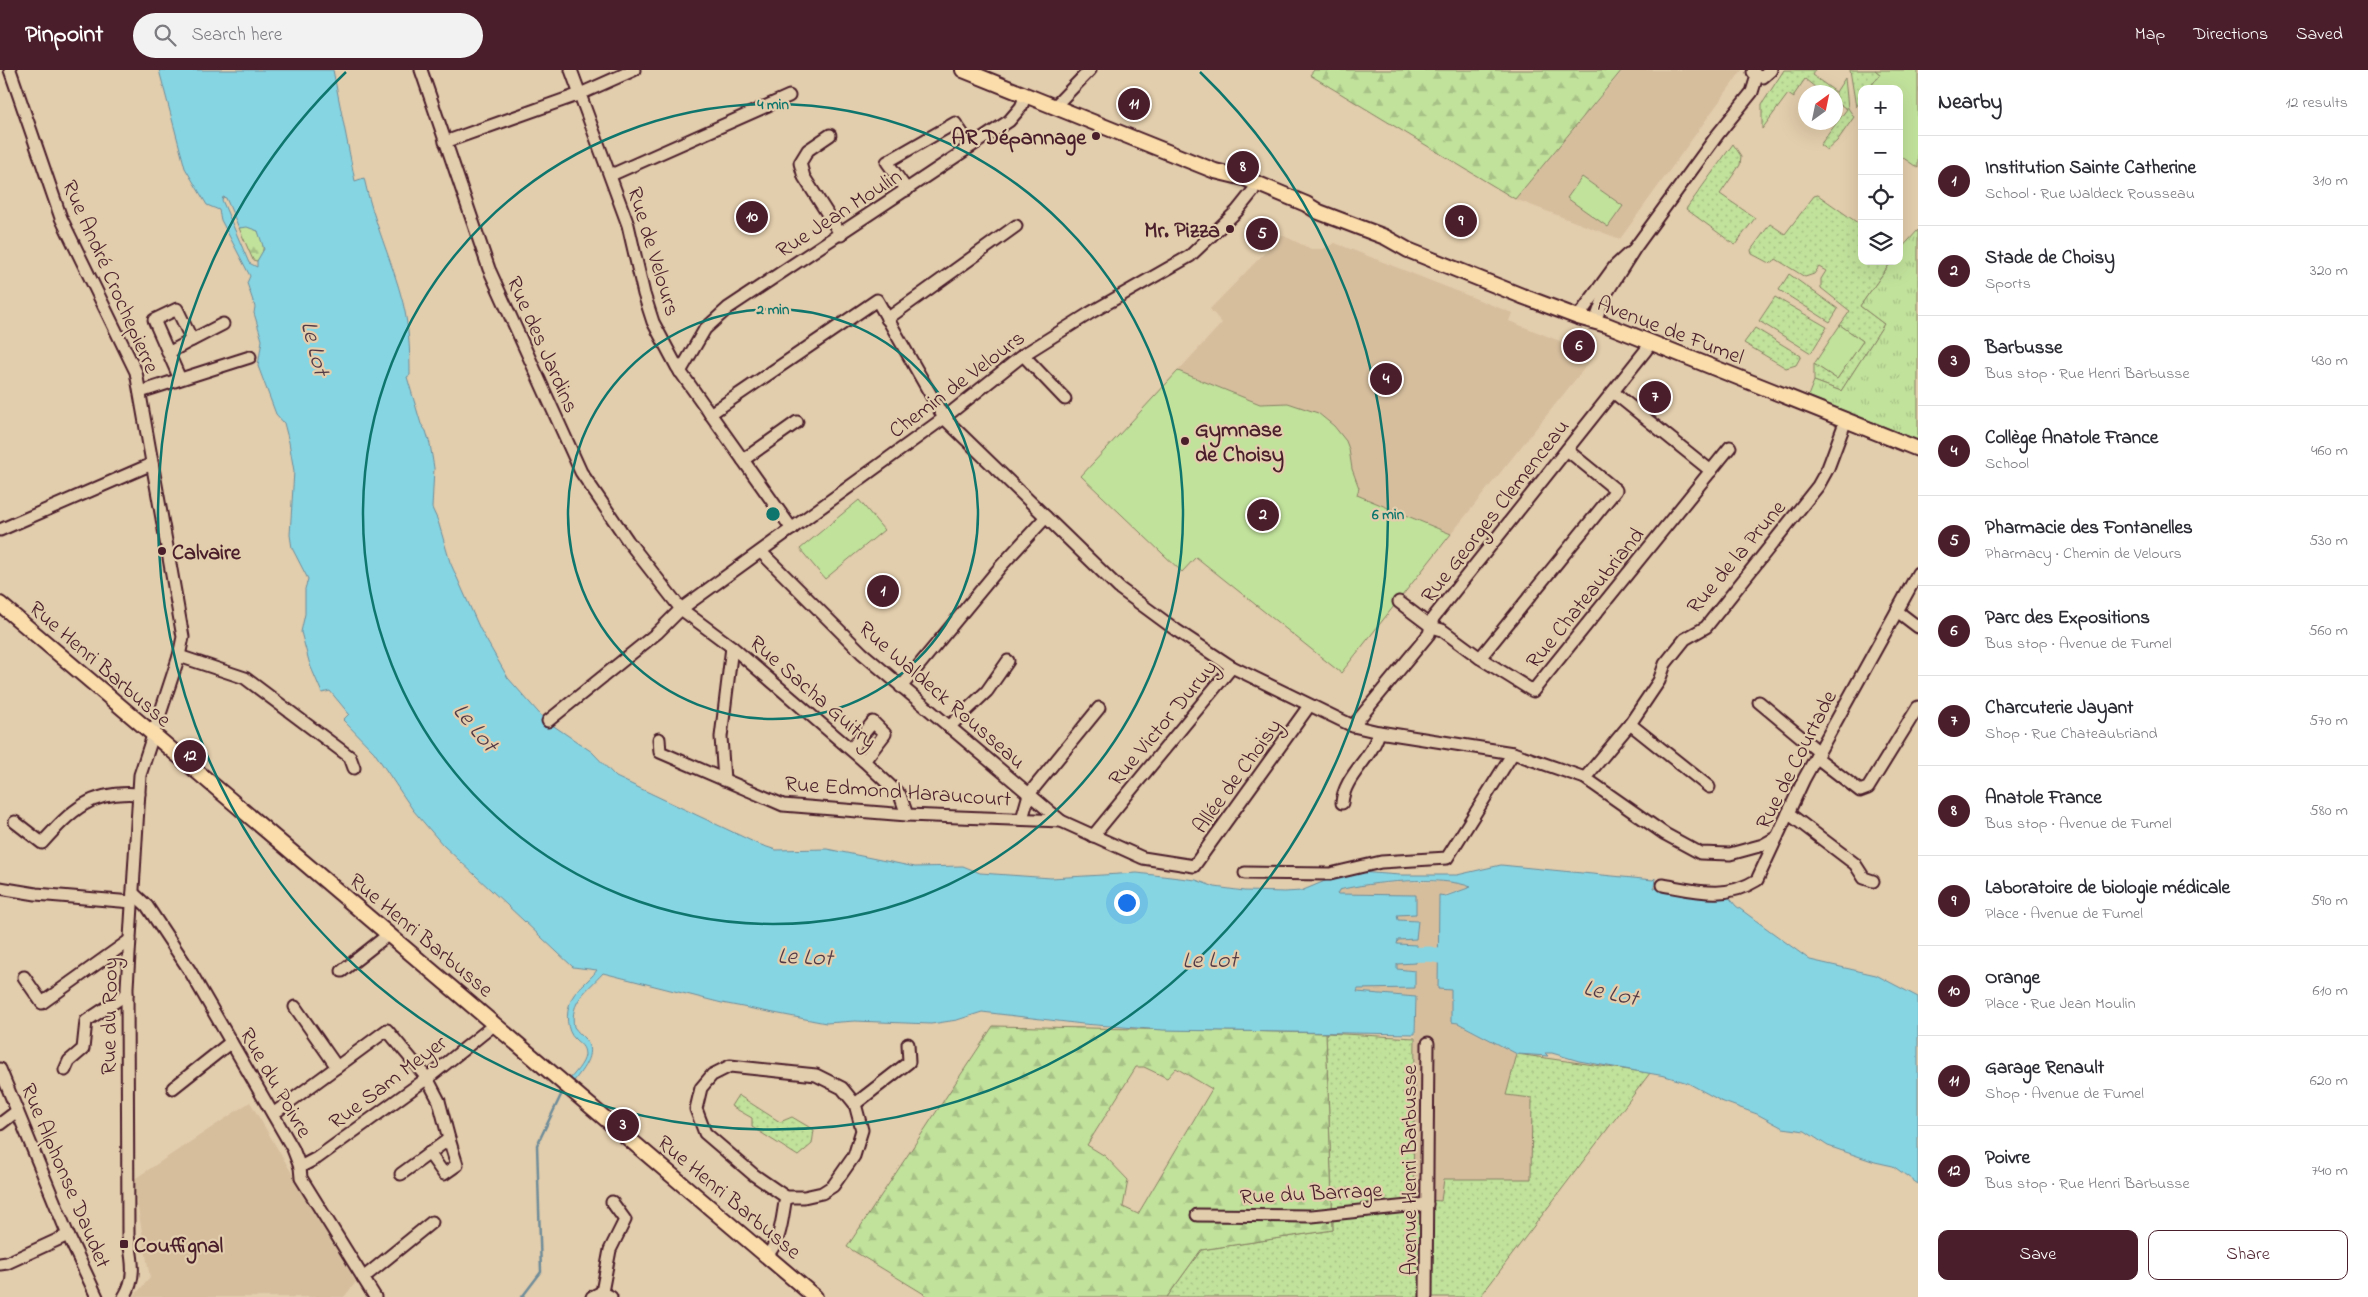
<!DOCTYPE html>
<meta charset="utf-8">
<style>
body{margin:0;font-family:"Indie Flower",sans-serif;background:#f2f2f3;color:#2b2b33}
.controls{position:absolute;right:15px;top:15px;display:grid;overflow:hidden;border-radius:10px;box-shadow:0 5px 20px #0002}
.controls button{width:45px;height:45px;display:grid;place-items:center;padding:0;border:0;border-bottom:1px solid #e1e1e2;background:#fff;color:#2b2b33;font:25px sans-serif}
.compass{position:absolute;left:1798px;top:15px;width:45px;height:45px;border-radius:50%;background:#fff;box-shadow:0 5px 20px #0002;rotate:33deg}
.you{position:absolute;left:1126px;top:832px;width:18px;height:18px;margin:-12px;border:4px solid #fff;border-radius:50%;background:#1a73e8;box-shadow:0 0 0 8px #1a73e833}
.badge{display:grid;place-items:center;width:32px;height:32px;border-radius:50%;background:#4a1f2b;color:#fff;font-size:16px;font-weight:700}
.pin{position:absolute;translate:-50% -50%;border:2px solid #fff;box-shadow:0 1px 5px #0006}
.list{margin:0;padding:0;list-style:none}
h2{display:flex;justify-content:space-between;align-items:center;height:65px;margin:0;padding:0 20px;font-size:21px}
h2 small{font-size:16px;font-weight:400;color:#7c7c81}
.list li{display:grid;grid-template-columns:32px 1fr auto;gap:15px;align-items:center;box-sizing:border-box;height:90px;padding:0 20px;border-top:1px solid #e1e1e2}
.list b{display:block;font-size:19px;white-space:nowrap}
.list p{margin:0;font-size:16px;white-space:nowrap;color:#7c7c81}
.list em{font-size:16px;font-style:normal;color:#7c7c81}
.actions{display:flex;gap:10px;padding:15px 20px}
.actions a{flex:1;padding:11px 0;border:1px solid #4a1f2b;border-radius:10px;text-align:center;font-size:18px;color:#4a1f2b}
.actions .main{background:#4a1f2b;color:#fff}
.icon{flex:none;width:28px;height:28px;fill:none;stroke:currentColor;stroke-width:2;stroke-linecap:round;stroke-linejoin:round}
.map{position:relative;flex:none;width:1918px;height:1227px;overflow:hidden}
header{display:flex;align-items:center;gap:30px;box-sizing:border-box;height:70px;padding:0 25px;background:#4a1f2b;color:#fff}
header strong{font-size:24px}
nav{display:flex;gap:28px;margin-inline-start:auto;font-size:18px}
.search{width:350px;height:45px;background:#f2f2f3;display:flex;align-items:center;gap:12px;box-sizing:border-box;padding:0 18px;border-radius:28px;color:#7c7c81;font-size:19px}
main{display:flex}
aside{flex:1;background:#fff}
.map>svg:first-child{display:block}
.built{fill:#d6be9d}
.grass{fill:url(#grass-dots);stroke:#868063}
.forest{fill:url(#forest-firs);stroke:#868063;fill-rule:evenodd}
.park{fill:url(#park-tufts);stroke:#868063}
.pitch{fill:#c1e29b;stroke:#868063}
.water{fill:#86d5e3;stroke:#6e8c99;fill-rule:evenodd}
.lines{fill:none;stroke-linecap:round;stroke-linejoin:round}
.stream{stroke:#6e8c99;stroke-width:2.5}
.river{stroke:#86d5e3;stroke-width:15}
.minor-casing{stroke:#4a1f2b;stroke-width:15}
.major-casing{stroke:#4a1f2b;stroke-width:18}
.minor{stroke:#e2cdac;stroke-width:11}
.major{stroke:#faddab;stroke-width:14}
.ring{fill:none;stroke:#0f766e;stroke-width:2.5}
.poi-dot{fill:#4a1f2b;stroke:#e2cdac;stroke-width:2}
.labels{text-anchor:middle;stroke-width:4.5;stroke-linejoin:round;paint-order:stroke}
.poi-label{font-size:22px;font-weight:bold;fill:#4a1f2b;stroke:#e2cdac;text-anchor:start}
.street-label{font-size:22px;fill:#4a1f2b;stroke:#e2cdac}
.water-label{font-size:24px;font-style:italic;fill:#533a47;stroke:#e2cdac}
.centre{fill:#0f766e;stroke:#e2cdac;stroke-width:2.5}
.ring-label{font-size:15px;text-anchor:middle;font-weight:bold;fill:#0f766e;stroke:#e2cdac;stroke-width:4.5;stroke-linejoin:round;paint-order:stroke}
</style>
<header>
<strong>Pinpoint</strong>
<div class="search"><svg class="icon" aria-label="search" viewBox="0 0 24 24"><circle cx="10" cy="10" r="6"/><path d="M15 15l6 6"/></svg>Search here</div>
<nav><a>Map</a><a>Directions</a><a>Saved</a></nav>
</header>
<main>
<div class="map">
<svg width="1918" height="1227" viewBox="0 0 1918 1227">
<defs>
<pattern id="grass-dots" width="8" height="8" patternUnits="userSpaceOnUse" patternTransform="scale(1.25)"><rect width="8" height="8" fill="#c1e29b"/><path d="M2 2h.1M6 6h.1" fill="none" stroke="#a7c186" stroke-width="1.8" stroke-linecap="round"/></pattern>
<pattern id="forest-firs" width="22" height="20" patternUnits="userSpaceOnUse" patternTransform="scale(1.25)"><rect width="22" height="20" fill="#c1e29b"/><path d="M5 1l3.5 6h-7zM16 11l3.5 6h-7z" fill="#a7c186"/></pattern>
<pattern id="park-tufts" width="24" height="20" patternUnits="userSpaceOnUse" patternTransform="scale(1.25)"><rect width="24" height="20" fill="#c1e29b"/><path d="M3 7l-1-3M5 7V3M7 7l1-3M15 17l-1-3M17 17v-4M19 17l1-3" fill="none" stroke="#a7c186"/></pattern>
</defs>
<rect width="100%" height="100%" fill="#e2cdac"/>
<filter id="ink" filterUnits="userSpaceOnUse"><feTurbulence type="fractalNoise" baseFrequency=".02" numOctaves="2"/><feDisplacementMap in="SourceGraphic" scale="10" xChannelSelector="R" yChannelSelector="G"/><feConvolveMatrix kernelMatrix="1 2 1 2 8 2 1 2 1" color-interpolation-filters="sRGB"/></filter>
<g filter="url(#ink)">
<g class="built">
<path d="M1623 0H1742L1620 169 1515 129Z"/>
<path d="M1282 165 1311 179H1323L1335 173 1512 243 1509 251 1595 285 1451 464 1356 425 1359 418 1352 399 1349 379 1334 356 1288 333 1260 334 1178 301 1222 253 1210 239Z"/>
<path d="M1400 812H1456L1472 817 1439 826V919L1451 920V951L1454 953H1458L1517 984 1506 1024 1532 1027 1531 1109H1444L1441 1131 1413 1129 1416 927 1357 922 1358 919 1415 901 1397 899V894L1417 875 1397 874V870L1418 851 1398 850 1397 845 1416 825 1336 824 1339 820 1366 813 1384 814Z"/>
<path d="M250 1032 356 1212 344 1227H133L150 1208 133 1110Z"/>
</g>
<g class="grass">
<path d="M1784 0H1815L1812 5 1836 22 1845 8 1848 38 1854 47 1837 71 1827 80 1820 75 1847 39 1836 32V22H1821L1805 9 1794 25V28L1788 24 1762 59V34Z"/>
<path d="M1850 0H1875L1880 4 1869 19H1862V29L1856 37Z"/>
<path d="M1733 74 1741 86 1740 95 1720 124 1755 148 1735 175 1686 139Z"/>
<path d="M1818 125 1862 156V191H1892L1860 236 1884 254 1841 321 1814 311V294L1837 309 1863 271 1840 255 1850 241 1821 218V209L1826 201 1819 197 1814 204 1805 207 1776 189 1773 193 1767 192 1752 184 1751 180 1770 154 1785 164 1814 126Z"/>
<path d="M1789 204 1838 239 1830 252 1779 220Z"/>
<path d="M1775 227 1827 257 1811 283 1759 251Z"/>
<path d="M1755 258 1801 286 1796 295 1786 298 1744 273Z"/>
<path d="M1326 963 1415 968 1413 1129 1441 1131 1444 1109H1531L1532 1028 1506 1025 1517 984 1650 1003 1480 1227H1167L1201 1180 1333 1160Z"/>
<path d="M738 1025 780 1052 792 1047 814 1060 812 1074 798 1086 752 1057V1048L731 1036Z"/>
</g>
<g class="forest">
<path d="M1314 0H1622L1515 129 1310 5Z"/>
<path d="M247 156 258 161C264 174 266 180 257 191L253 190 239 158Z"/>
<path d="M993 956 1326 963 1333 1160 1201 1180 1167 1227H929L847 1177ZM1136 997H1144L1167 1008 1176 998 1212 1019 1138 1144 1123 1137 1128 1110 1105 1086 1087 1075Z"/>
</g>
<path class="park" d="M1918 160V370L1808 326 1814 311 1841 321 1884 254 1860 236 1892 191H1899V181Z"/>
<g class="pitch">
<path d="M1875 0H1918V98L1899 85V19H1869L1880 4Z"/>
<path d="M1582 107 1623 136 1608 157 1567 128Z"/>
<path d="M1840 255 1863 271 1837 309 1814 294Z"/>
<path d="M1178 301 1260 334 1288 333 1318 343 1334 356 1346 371 1349 379 1352 399 1359 418 1357 425 1451 464 1341 603 1196 487 1182 502 1081 406Z"/>
<path d="M859 430 884 460 825 509 800 479Z"/>
</g>
<path class="water" d="M159 0H333L355 111 364 108C373 151 392 190 403 233 409 257 410 281 410 305L407 307 421 354 426 361 430 374 434 398 432 438 438 451 450 492 480 559 508 608 545 650 592 682 616 707 758 774 776 780 827 779 915 797 963 796 980 803 1051 808 1137 803 1196 810 1215 817 1244 821 1285 822 1301 821 1325 811 1359 802 1400 805H1457L1501 795 1653 810 1655 808 1654 818 1728 826 1736 836 1810 890 1876 905 1918 927V1114L1893 1096 1875 1092 1828 1076 1805 1061 1783 1058 1757 1044 1721 1031 1688 1013 1665 1006 1579 991 1552 983H1545L1548 986 1517 984 1458 953 1451 952V920L1438 919 1439 825 1446 826 1471 817C1442 805 1370 812 1339 820L1337 824 1416 825V844L1397 845 1398 850 1418 851 1416 869 1398 870 1397 874 1417 875 1416 893 1397 894V899L1415 901V918L1358 919 1357 922 1416 927 1415 964 1163 960 1083 954 982 942 957 950 931 954 855 951 826 953 722 933 603 903C588 920 569 931 574 957 578 962 581 965 585 969 598 984 580 1002 572 1014L568 1011C574 1004 584 994 585 985 585 976 580 974 575 969 566 961 566 943 570 933 574 919 589 912 597 900L573 897 443 775 413 740 374 682 343 650 349 644 330 621 322 623 310 595 301 562 305 544V519L308 509 292 478 290 465 294 401 289 372 284 353 276 344 258 296 262 270 254 243 255 237 247 213 250 206 221 150 219 140 207 135 185 98ZM223 127 226 128 239 158 247 157 258 161 264 179 257 191V197L249 193 222 130Z"/>
<g class="lines">
<path class="stream" d="M522 1227 541 1202 537 1075 563 1021"/>
<path class="river" d="M1396 885 1430 884 1457 890"/>
<defs>
<g id="minor">
<path d="M10 0 61 148 136 302 183 567 179 586 140 705 127 917 128 1166C132 1189 137 1207 124 1227"/>
<path d="M421 0 489 199 581 402 628 471 681 539 732 577 864 691 900 725 907 745"/>
<path d="M571 0 628 155 644 224 653 252 677 297 792 459"/>
<path d="M1753 2 1757 6 1763 7 1771 0"/>
<path d="M1055 36 1090 0"/>
<path d="M830 65 808 80 800 93 804 107 841 165"/>
<path d="M445 72 580 24 634 0"/>
<path d="M611 105 789 26"/>
<path d="M907 120 887 92 955 53 971 76"/>
<path d="M1578 247 1615 196 1628 184"/>
<path d="M887 249 1016 156"/>
<path d="M1595 252 1604 227 1635 178 1718 64 1752 22 1757 6"/>
<path d="M192 270 223 254"/>
<path d="M168 283 192 270 177 239 154 250 180 309"/>
<path d="M1023 285 1065 329"/>
<path d="M680 302 705 259 728 238 1009 51 1021 37 1026 25"/>
<path d="M140 322 250 287"/>
<path d="M1613 322 1711 401"/>
<path d="M710 344 877 230 944 348 1119 518 1176 560 1232 597"/>
<path d="M743 390 797 352"/>
<path d="M0 460 152 394"/>
<path d="M761 482 862 583 1061 751"/>
<path d="M1399 532 1432 557 1442 560 1480 588 1533 621 1730 377"/>
<path d="M1897 541 1918 557"/>
<path d="M179 586 245 608 350 687 354 698"/>
<path d="M1480 588 1616 420 1567 380"/>
<path d="M901 617 1001 496 1046 447"/>
<path d="M1759 632 1819 682"/>
<path d="M548 651 657 563 681 539 944 348 1023 285 1090 243 1190 186 1237 141 1253 121"/>
<path d="M1630 654 1709 717"/>
<path d="M1353 656 1429 564 1433 548 1646 280 1650 273"/>
<path d="M949 657 987 621 1008 591"/>
<path d="M659 669 660 682 783 735 907 745 1061 751 1143 788 1194 796 1309 636"/>
<path d="M851 679 873 652 885 664 864 691"/>
<path d="M1816 687 1860 721 1868 718 1918 637"/>
<path d="M1585 708 1630 654 1659 611 1665 594 1685 569 1706 557 1818 416 1828 398 1846 350"/>
<path d="M724 710 721 667 732 577"/>
<path d="M1342 733C1344 706 1372 689 1379 662"/>
<path d="M1788 743 1855 794 1864 808 1873 811"/>
<path d="M1022 749 1029 724 1099 638"/>
<path d="M15 752 42 773C72 740 91 720 139 724"/>
<path d="M1093 766 1232 597 1353 656 1379 662 1513 683 1585 708 1665 764 1700 783 1730 784 1763 775 1777 767"/>
<path d="M1245 803 1330 804 1381 792 1447 788 1513 683"/>
<path d="M1663 815C1697 821 1725 830 1757 810L1804 709 1918 503"/>
<path d="M0 818 36 824 132 832"/>
<path d="M133 823 147 836 190 901 293 1079 300 1097 301 1108 375 1227"/>
<path d="M342 901 389 864"/>
<path d="M24 907 42 933 130 870"/>
<path d="M295 937 337 997"/>
<path d="M730 996 816 1005 842 1018 855 1034 862 1060 854 1086 833 1116 822 1123 804 1127H786L754 1105 705 1063 696 1039 701 1018 712 1005Z"/>
<path d="M0 999 68 1165 97 1227"/>
<path d="M65 1000 69 991 83 979 86 951 127 924"/>
<path d="M173 1018 231 972"/>
<path d="M855 1034 909 992 908 974"/>
<path d="M273 1044 387 960 427 1008 439 1031 449 1069 401 1104"/>
<path d="M0 1054 17 1041"/>
<path d="M429 1083 444 1104 457 1095 449 1069"/>
<path d="M300 1097 317 1088 433 1004 495 954"/>
<path d="M1197 1145 1312 1146 1427 1134"/>
<path d="M767 1185C782 1170 782 1146 786 1127"/>
<path d="M0 1194 7 1193 68 1165"/>
<path d="M363 1208 432 1152"/>
<path d="M602 1222 610 1180 625 1150 612 1132"/>
<path d="M592 1227 602 1222 611 1227"/>
<path d="M1426 1227 1428 973"/>
</g>
<g id="major">
<path d="M963 0 1215 101 1244 108 1306 134 1319 142 1385 167 1408 180 1522 226 1578 247 1607 255 1918 379"/>
<path d="M0 534 815 1227"/>
</g>
</defs>
<use href="#minor" class="minor-casing"/>
<use href="#major" class="major-casing"/>
<use href="#minor" class="minor"/>
<use href="#major" class="major"/>
</g>
</g>
<g class="ring">
<circle cx="773" cy="444" r="205"/>
<circle cx="773" cy="444" r="410"/>
<path d="M1200 2A615 615 0 1 1 346 2"/>
</g>
<g class="poi-dot">
<circle cx="1096" cy="66" r="5"/>
<circle cx="1230" cy="159" r="5"/>
<circle cx="1185" cy="371" r="5"/>
<circle cx="162" cy="481" r="5"/>
<rect x="119" y="1169" width="10" height="10" rx="2.5"/>
</g>
<g class="labels">
<g class="poi-label">
<text x="1086" y="74" text-anchor="end">AR Dépannage</text>
<text x="1220" y="167" text-anchor="end">Mr. Pizza</text>
<text x="1195" y="366">Gymnase<tspan x="1195" dy="25">de Choisy</tspan></text>
<text x="172" y="489">Calvaire</text>
<text x="134" y="1182">Couffignal</text>
</g>
<g class="street-label">
<text transform="translate(838 142) rotate(-33)" y="8">Rue Jean Moulin</text>
<text transform="translate(655 181) rotate(73)" y="8">Rue de Velours</text>
<text transform="translate(112 206) rotate(66)" y="8">Rue André Crochepierre</text>
<text transform="translate(1671 259) rotate(21)" y="8">Avenue de Fumel</text>
<text transform="translate(544 274) rotate(66)" y="8">Rue des Jardins</text>
<text transform="translate(956 313) rotate(-37)" y="8">Chemin de Velours</text>
<text transform="translate(1494 440) rotate(-52)" y="8">Rue Georges Clemenceau</text>
<text transform="translate(1735 486) rotate(-50)" y="8">Rue de la Prune</text>
<text transform="translate(1584 527) rotate(-51)" y="8">Rue Chateaubriand</text>
<text transform="translate(101 593) rotate(41)" y="8">Rue Henri Barbusse</text>
<text transform="translate(814 621) rotate(41)" y="8">Rue Sacha Guitry</text>
<text transform="translate(943 624) rotate(41)" y="8">Rue Waldeck Rousseau</text>
<text transform="translate(1162 652) rotate(-50)" y="8">Rue Victor Duruy</text>
<text transform="translate(1795 689) rotate(-63)" y="8">Rue de Courtade</text>
<text transform="translate(1236 705) rotate(-54)" y="8">Allée de Choisy</text>
<text transform="translate(898 720) rotate(4)" y="8">Rue Edmond Haraucourt</text>
<text transform="translate(422 864) rotate(40)" y="8">Rue Henri Barbusse</text>
<text transform="translate(108 946) rotate(-89)" y="8">Rue du Rooy</text>
<text transform="translate(387 1011) rotate(-37)" y="8">Rue Sam Meyer</text>
<text transform="translate(277 1012) rotate(60)" y="8">Rue du Poivre</text>
<text transform="translate(1408 1100) rotate(-90)" y="8">Avenue Henri Barbusse</text>
<text transform="translate(67 1105) rotate(67)" y="8">Rue Alphonse Daudet</text>
<text transform="translate(1311 1122) rotate(-3)" y="8">Rue du Barrage</text>
<text transform="translate(730 1126) rotate(40)" y="8">Rue Henri Barbusse</text>
</g>
<g class="water-label">
<text transform="translate(316 278) rotate(75)" y="8">Le Lot</text>
<text transform="translate(476 657) rotate(50)" y="8">Le Lot</text>
<text transform="translate(805 886) rotate(2)" y="8">Le Lot</text>
<text transform="translate(1210 889) rotate(-1)" y="8">Le Lot</text>
<text transform="translate(1611 922) rotate(12)" y="8">Le Lot</text>
</g>
</g>
<circle cx="773" cy="444" r="8" class="centre"/>
<g class="ring-label">
<text x="773" y="39">4 min</text>
<text x="773" y="244">2 min</text>
<text x="1388" y="449">6 min</text>
</g>
</svg>
<div class="controls">
<button>+</button>
<button>−</button>
<button><svg class="icon" aria-label="locate" viewBox="0 0 24 24"><circle cx="12" cy="12" r="6"/><path d="M12 2v4M12 18v4M2 12h4M18 12h4"/></svg></button>
<button><svg class="icon" aria-label="layers" viewBox="0 0 24 24"><path d="M12 4l9 5-9 5-9-5zM3 14l9 5 9-5"/></svg></button>
</div>
<svg class="compass" viewBox="-18 -18 36 36"><path d="M0-13l5 13h-10z" fill="#e53935"/><path d="M0 13l5-13h-10z" fill="#7c7c81"/></svg>
<div class="you"></div>
<div class="pin badge" style="left:883px;top:521px">1</div>
<div class="pin badge" style="left:1263px;top:445px">2</div>
<div class="pin badge" style="left:623px;top:1055px">3</div>
<div class="pin badge" style="left:1386px;top:309px">4</div>
<div class="pin badge" style="left:1262px;top:164px">5</div>
<div class="pin badge" style="left:1579px;top:276px">6</div>
<div class="pin badge" style="left:1655px;top:327px">7</div>
<div class="pin badge" style="left:1243px;top:97px">8</div>
<div class="pin badge" style="left:1461px;top:151px">9</div>
<div class="pin badge" style="left:752px;top:147px">10</div>
<div class="pin badge" style="left:1134px;top:34px">11</div>
<div class="pin badge" style="left:190px;top:686px">12</div>
</div>
<aside>
<h2>Nearby<small>12 results</small></h2>
<ul class="list">
<li><span class="badge">1</span><div><b>Institution Sainte Catherine</b><p>School · Rue Waldeck Rousseau</p></div><em>310 m</em></li>
<li><span class="badge">2</span><div><b>Stade de Choisy</b><p>Sports</p></div><em>320 m</em></li>
<li><span class="badge">3</span><div><b>Barbusse</b><p>Bus stop · Rue Henri Barbusse</p></div><em>430 m</em></li>
<li><span class="badge">4</span><div><b>Collège Anatole France</b><p>School</p></div><em>460 m</em></li>
<li><span class="badge">5</span><div><b>Pharmacie des Fontanelles</b><p>Pharmacy · Chemin de Velours</p></div><em>530 m</em></li>
<li><span class="badge">6</span><div><b>Parc des Expositions</b><p>Bus stop · Avenue de Fumel</p></div><em>560 m</em></li>
<li><span class="badge">7</span><div><b>Charcuterie Jayant</b><p>Shop · Rue Chateaubriand</p></div><em>570 m</em></li>
<li><span class="badge">8</span><div><b>Anatole France</b><p>Bus stop · Avenue de Fumel</p></div><em>580 m</em></li>
<li><span class="badge">9</span><div><b>Laboratoire de biologie médicale</b><p>Place · Avenue de Fumel</p></div><em>590 m</em></li>
<li><span class="badge">10</span><div><b>Orange</b><p>Place · Rue Jean Moulin</p></div><em>610 m</em></li>
<li><span class="badge">11</span><div><b>Garage Renault</b><p>Shop · Avenue de Fumel</p></div><em>620 m</em></li>
<li><span class="badge">12</span><div><b>Poivre</b><p>Bus stop · Rue Henri Barbusse</p></div><em>740 m</em></li>
</ul>
<div class="actions"><a class="main">Save</a><a>Share</a></div>
</aside>
</main>
